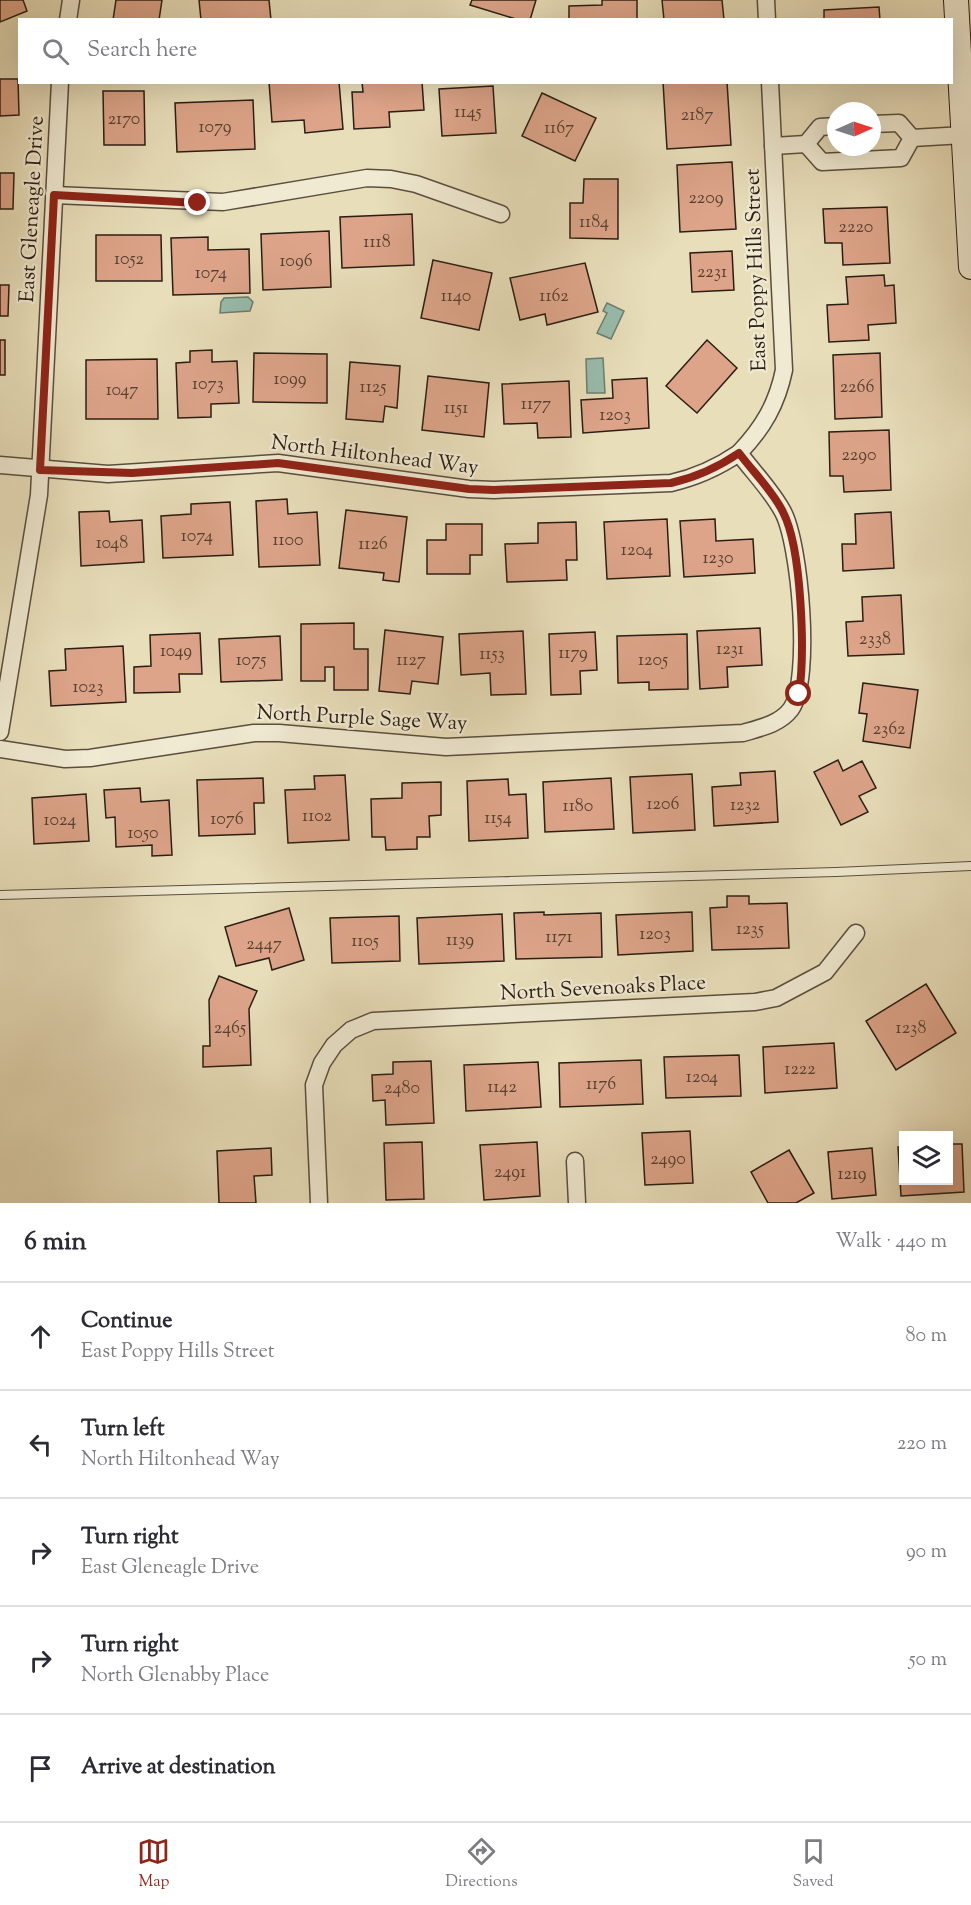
<!DOCTYPE html>
<meta charset="utf-8">
<style>
body{margin:0;font-family:"Sorts Mill Goudy",serif;background:#f7f7f7;color:#2b2b33}
.controls{position:absolute;right:18px;bottom:18px;display:grid;overflow:hidden;border-radius:0px;box-shadow:0 6px 24px #0002}
.controls button{width:54px;height:54px;display:grid;place-items:center;padding:0;border:0;border-bottom:2px solid #e1e1e2;background:#fff;color:#2b2b33;font:30px sans-serif}
.compass{position:absolute;left:827px;top:102px;width:54px;height:54px;border-radius:50%;background:#fff;box-shadow:0 6px 24px #0002;rotate:87deg}
.stop{position:absolute;width:18px;height:18px;margin:-14px;border:4px solid #8f2418;border-radius:50%;background:#fff}
.stop.end{background:#8f2418;border-color:#fff;box-shadow:0 2px 6px #0008}
.list{margin:0;padding:0;list-style:none}
h2{display:flex;justify-content:space-between;align-items:center;height:78px;margin:0;padding:0 24px;font-size:26px}
h2 small{font-size:20px;font-weight:400;color:#7c7c81}
.list li{display:grid;grid-template-columns:39px 1fr auto;gap:18px;align-items:center;box-sizing:border-box;height:108px;padding:0 24px;border-top:2px solid #e1e1e2}
.list b{display:block;font-size:22px;white-space:nowrap}
.list p{margin:0;font-size:20px;white-space:nowrap;color:#7c7c81}
.list em{font-size:20px;font-style:normal;color:#7c7c81}
.icon{flex:none;width:33px;height:33px;fill:none;stroke:currentColor;stroke-width:2;stroke-linecap:round;stroke-linejoin:round}
.map{position:relative;flex:none;width:971px;height:1203px;overflow:hidden}
.search{position:absolute;background:#fff;box-shadow:0 6px 24px #0002;left:18px;right:18px;top:18px;height:66px;display:flex;align-items:center;gap:15px;box-sizing:border-box;padding:0 21px;border-radius:0px;color:#7c7c81;font-size:22px}
.sheet{height:618px;background:#fff}
nav{display:flex;justify-content:space-around;align-items:center;box-sizing:border-box;height:84px;border-top:2px solid #e1e1e2;background:#fff;font-size:16px;color:#7c7c81}
nav a{display:grid;justify-items:center;gap:3px}
nav .on{color:#8f2418}
.map>svg:first-child{display:block}
.water{fill:#98bcac;stroke:#6c7d6f;stroke-width:1.5}
.building{fill:#dda489;stroke:#2b1e14;stroke-width:1.5}
.lines{fill:none;stroke-linecap:round;stroke-linejoin:round}
.lane-casing{stroke:#5a4e3e;stroke-width:10}
.street-casing{stroke:#5a4e3e;stroke-width:19}
.secondary-casing{stroke:#2b1e14;stroke-width:26}
.lane{stroke:#f0ead2;stroke-width:8}
.street{stroke:#f0ead2;stroke-width:16}
.secondary{stroke:#f0ead2;stroke-width:24}
.route{stroke:#8f2418;stroke-width:8}
.labels{text-anchor:middle;stroke-width:4.5;stroke-linejoin:round;paint-order:stroke}
.number-label{font-size:18px;fill:#584031}
.street-label{font-size:21px;fill:#2b1e14;stroke:#f0ead2}
</style>
<div class="map">
<svg width="971" height="1203" viewBox="0 0 971 1203">
<rect width="100%" height="100%" fill="#e8deba"/>
<filter id="stains"><feTurbulence type="fractalNoise" baseFrequency=".00333" numOctaves="4"/><feColorMatrix values="0 0 0 0 .2 0 0 0 0 .09 0 0 0 0 .02 0 0 0 .5 -.17"/></filter>
<radialGradient id="worn" r=".72"><stop offset=".6" stop-color="#630" stop-opacity="0"/><stop offset="1" stop-color="#630" stop-opacity=".3"/></radialGradient>
<g class="water">
<path d="M248 297 253 302 250 311 220 313 221 302 224 298Z"/>
<path d="M607 303 624 311 611 339 597 333 607 313 603 311Z"/>
<path d="M603 358 605 393H587L586 359Z"/>
</g>
<g class="building">
<path d="M0 0H23L27 11 0 22Z"/>
<path d="M116 0H162L159 20H113Z"/>
<path d="M199 0H269L271 20H201Z"/>
<path d="M472 0H536L530 20H519L470 5Z"/>
<path d="M602 0H637V20H569V6L602 5Z"/>
<path d="M662 0H722L724 20H664Z"/>
<path d="M879 7 880 20H824V10Z"/>
<path d="M0 79H18L19 115 0 116Z"/>
<path d="M269 82H339L343 129 305 133 304 120 272 122Z"/>
<path d="M362 82H422L424 110 389 112 390 127 354 129 352 92H363Z"/>
<path d="M663 82H727L731 145 667 149Z"/>
<path d="M493 86 496 133 442 136 439 89Z"/>
<path d="M103 91H144L145 145H104Z"/>
<path d="M542 93 596 118 575 161 522 136Z"/>
<path d="M253 100 255 149 177 152 175 103Z"/>
<path d="M732 162 736 229 680 232 677 165Z"/>
<path d="M0 173H14L13 209H0Z"/>
<path d="M584 179H618V239L570 238V203H583Z"/>
<path d="M887 207 890 263 843 265 842 243H825L823 209Z"/>
<path d="M412 214 414 265 342 268 340 217Z"/>
<path d="M329 231 331 287 263 290 261 234Z"/>
<path d="M96 235H161L162 281H96Z"/>
<path d="M208 237V250L249 249 250 293 173 295 171 238Z"/>
<path d="M732 251 734 290 692 292 690 253Z"/>
<path d="M433 260 492 273 479 330 421 318Z"/>
<path d="M585 263 598 312 547 325 545 314 520 320 510 278Z"/>
<path d="M884 275 885 286 894 285 896 323 868 325 869 340 829 342 827 305 848 304 846 277Z"/>
<path d="M0 285H9L8 316H0Z"/>
<rect x="0" y="340" width="5" height="35"/>
<path d="M707 340 737 368 697 413 666 386Z"/>
<path d="M212 350V362L237 361 239 403 211 404V417L178 418 176 363 190 362V351Z"/>
<path d="M254 353 327 354V403L253 402Z"/>
<path d="M880 353 882 417 835 419 833 355Z"/>
<path d="M157 359 158 419H86V360Z"/>
<path d="M350 362 400 366 397 408 385 406 383 422 346 419Z"/>
<path d="M428 376 489 383 484 437 422 430Z"/>
<path d="M647 378 649 428 583 433 581 400 613 398 612 380Z"/>
<path d="M569 381 571 437 538 438 537 423 504 424 502 384Z"/>
<path d="M889 430 891 490 844 492 843 476H830L829 432Z"/>
<path d="M287 499 288 514 317 512 320 565 259 567 256 501Z"/>
<path d="M230 502 233 555 163 558 161 516 191 514V504Z"/>
<path d="M346 510 407 517 399 582 383 580 384 573 339 568Z"/>
<path d="M109 511 110 522 142 520 144 562 81 566 79 512Z"/>
<path d="M891 512 894 568 843 571 842 544H856L855 514Z"/>
<path d="M667 519 670 576 607 579 604 522Z"/>
<path d="M715 519 716 541 753 539 755 573 684 577 680 521Z"/>
<path d="M576 522 577 560H566L567 580 507 582 505 544 538 543V523Z"/>
<path d="M446 524H482V555H470V574H427V540H446Z"/>
<path d="M901 595 904 654 848 656 846 622 863 621 862 597Z"/>
<path d="M354 623V649H368V690H334V667H325V681H301V624Z"/>
<path d="M760 628 762 665 727 667 728 687 700 689 697 631Z"/>
<path d="M385 630 443 637 438 684 412 681 410 694 379 691Z"/>
<path d="M523 631 526 694 491 695 490 673 461 675 459 634Z"/>
<path d="M595 632 597 670 580 671 581 694 551 695 549 634Z"/>
<path d="M200 633 202 674H179L180 692 134 693V667L151 666 150 635Z"/>
<path d="M687 634 688 689 649 690V682L618 683 617 636Z"/>
<path d="M280 636 282 680 221 682 219 639Z"/>
<path d="M123 646 126 702 51 706 49 671 66 670 65 649Z"/>
<path d="M863 683 918 690 910 748 863 741 867 714 859 713Z"/>
<path d="M838 760 843 771 862 761 876 788 859 796 868 812 841 825 814 772Z"/>
<path d="M775 771 778 822 714 826 712 787 741 785 740 773Z"/>
<path d="M692 774 695 830 633 833 630 777Z"/>
<path d="M345 775 349 840 288 843 285 790 315 789 314 776Z"/>
<path d="M263 778 264 803H254L255 834 199 836 197 780Z"/>
<path d="M611 778 614 829 545 832 543 782Z"/>
<path d="M508 779 509 795 526 794 528 838 469 841 467 781Z"/>
<path d="M441 782V815L429 816 430 837H417V849L386 850 385 837H372L371 799 402 798V783Z"/>
<path d="M140 788 141 802 169 800 172 855 152 856V845L116 847 115 817 106 818 104 790Z"/>
<path d="M86 794 89 841 34 844 32 798Z"/>
<path d="M727 896H749V904L787 903 789 948 712 950 710 908 727 907Z"/>
<path d="M289 908 304 960 272 970 269 958 236 966 225 927Z"/>
<path d="M544 912V915L601 913 602 957 516 959 514 913Z"/>
<path d="M692 912 693 951 618 955 616 915Z"/>
<path d="M502 914 504 961 419 964 417 918Z"/>
<path d="M399 916 400 961 332 963 330 918Z"/>
<path d="M219 976 257 991 249 1009 251 1065 203 1067V1046H210L209 1000Z"/>
<path d="M926 984 956 1033 896 1070 866 1021Z"/>
<path d="M834 1043 837 1088 765 1093 763 1047Z"/>
<path d="M739 1055 741 1096 666 1098 664 1057Z"/>
<path d="M641 1060 643 1104 560 1107 559 1063Z"/>
<path d="M431 1061 434 1123 386 1125 385 1100 373 1101 372 1075 393 1074V1062Z"/>
<path d="M538 1062 541 1107 466 1111 464 1065Z"/>
<path d="M690 1131 693 1183 645 1185 642 1133Z"/>
<path d="M422 1142 424 1199 386 1200 384 1143Z"/>
<path d="M537 1142 540 1196 484 1200 480 1145Z"/>
<path d="M948 1144H962L964 1192 901 1196 898 1147H904V1180H948Z"/>
<path d="M271 1148 272 1175 254 1176 256 1203H219L217 1151Z"/>
<path d="M872 1148 876 1195 832 1199 828 1152Z"/>
<path d="M789 1150 814 1193 796 1203H768L751 1172Z"/>
</g>
<g class="lines">
<defs>
<path id="lane" d="M0 895 836 872 971 866"/>
<g id="street">
<path d="M766 0 767 20"/>
<path d="M68 20 71 0"/>
<path d="M912 138 964 135"/>
<path d="M806 144 822 162 901 158 912 138 899 123 872 124"/>
<path d="M773 146 806 144 820 127 836 126"/>
<path d="M54 195 223 202 367 178 391 179 416 184 501 214"/>
<path d="M0 465 108 474 278 463 469 489 494 490 671 483C697 477 717 468 739 453"/>
<path d="M0 732 39 495 60 82"/>
<path d="M0 749 65 759 90 758 254 733H279L446 747 743 733C760 728 780 724 791 709 812 679 800 544 783 512 772 491 753 472 739 453 763 428 777 404 784 370L770 82"/>
<path d="M575 1161 577 1203"/>
<path d="M319 1203 314 1085 322 1063 334 1045 351 1030 373 1021 755 1002 776 998 825 972 856 933"/>
</g>
<path id="secondary" d="M956 0 971 267"/>
</defs>
<use href="#lane" class="lane-casing"/>
<use href="#street" class="street-casing"/>
<use href="#secondary" class="secondary-casing"/>
<use href="#lane" class="lane"/>
<use href="#street" class="street"/>
<use href="#secondary" class="secondary"/>
</g>
<g class="lines">
<path class="route" d="M198 203 54 195 40 470 132 473 278 463 469 489 494 490 671 483C697 477 717 468 739 453 753 472 773 491 783 512 802 549 805 653 799 694"/>
</g>
<g class="labels">
<g class="number-label">
<text x="468" y="117">1145</text>
<text x="697" y="120">2187</text>
<text x="124" y="124">2170</text>
<text x="215" y="132">1079</text>
<text x="559" y="133">1167</text>
<text x="706" y="203">2209</text>
<text x="594" y="227">1184</text>
<text x="856" y="232">2220</text>
<text x="377" y="247">1118</text>
<text x="129" y="264">1052</text>
<text x="296" y="266">1096</text>
<text x="712" y="277">2231</text>
<text x="211" y="278">1074</text>
<text x="456" y="301">1140</text>
<text x="554" y="301">1162</text>
<text x="290" y="384">1099</text>
<text x="208" y="389">1073</text>
<text x="373" y="392">1125</text>
<text x="857" y="392">2266</text>
<text x="122" y="395">1047</text>
<text x="536" y="409">1177</text>
<text x="456" y="413">1151</text>
<text x="615" y="420">1203</text>
<text x="859" y="460">2290</text>
<text x="197" y="541">1074</text>
<text x="288" y="545">1100</text>
<text x="112" y="548">1048</text>
<text x="373" y="549">1126</text>
<text x="637" y="555">1204</text>
<text x="718" y="563">1230</text>
<text x="875" y="644">2338</text>
<text x="730" y="654">1231</text>
<text x="176" y="656">1049</text>
<text x="573" y="658">1179</text>
<text x="492" y="659">1153</text>
<text x="251" y="665">1075</text>
<text x="411" y="665">1127</text>
<text x="653" y="665">1205</text>
<text x="88" y="692">1023</text>
<text x="889" y="734">2362</text>
<text x="663" y="809">1206</text>
<text x="745" y="810">1232</text>
<text x="578" y="811">1180</text>
<text x="317" y="821">1102</text>
<text x="498" y="823">1154</text>
<text x="227" y="824">1076</text>
<text x="60" y="825">1024</text>
<text x="143" y="838">1050</text>
<text x="750" y="934">1235</text>
<text x="655" y="939">1203</text>
<text x="559" y="942">1171</text>
<text x="460" y="945">1139</text>
<text x="365" y="946">1105</text>
<text x="264" y="949">2447</text>
<text x="230" y="1033">2465</text>
<text x="911" y="1033">1238</text>
<text x="800" y="1074">1222</text>
<text x="702" y="1082">1204</text>
<text x="601" y="1089">1176</text>
<text x="502" y="1092">1142</text>
<text x="402" y="1093">2480</text>
<text x="668" y="1164">2490</text>
<text x="510" y="1177">2491</text>
<text x="852" y="1179">1219</text>
</g>
<g class="street-label">
<text transform="translate(31 209) rotate(-87)" y="7">East Gleneagle Drive</text>
<text transform="translate(755 270) rotate(-92)" y="7">East Poppy Hills Street</text>
<text transform="translate(375 454) rotate(7)" y="7">North Hiltonhead Way</text>
<text transform="translate(362 717) rotate(3)" y="7">North Purple Sage Way</text>
<text transform="translate(603 987) rotate(-3)" y="7">North Sevenoaks Place</text>
</g>
</g>
<rect width="100%" height="100%" filter="url(#stains)"/>
<rect width="100%" height="100%" fill="url(#worn)"/>
</svg>
<div class="controls">
<button><svg class="icon" aria-label="layers" viewBox="0 0 24 24"><path d="M12 4l9 5-9 5-9-5zM3 14l9 5 9-5"/></svg></button>
</div>
<svg class="compass" viewBox="-18 -18 36 36"><path d="M0-13l5 13h-10z" fill="#e53935"/><path d="M0 13l5-13h-10z" fill="#7c7c81"/></svg>
<div class="stop" style="left:799px;top:694px"></div>
<div class="stop end" style="left:198px;top:203px"></div>
<div class="search"><svg class="icon" aria-label="search" viewBox="0 0 24 24"><circle cx="10" cy="10" r="6"/><path d="M15 15l6 6"/></svg>Search here</div>
</div>
<section class="sheet">
<h2>6 min<small>Walk · 440 m</small></h2>
<ul class="list">
<li><svg class="icon" aria-label="ahead" viewBox="0 0 24 24"><path d="M12 20V5M6 11l6-6 6 6"/></svg><div><b>Continue</b><p>East Poppy Hills Street</p></div><em>80 m</em></li>
<li><svg class="icon" aria-label="left" viewBox="0 0 24 24"><path d="M17 20v-9H6M10 6l-5 5 5 5"/></svg><div><b>Turn left</b><p>North Hiltonhead Way</p></div><em>220 m</em></li>
<li><svg class="icon" aria-label="right" viewBox="0 0 24 24"><path d="M7 20v-9h11M14 6l5 5-5 5"/></svg><div><b>Turn right</b><p>East Gleneagle Drive</p></div><em>90 m</em></li>
<li><svg class="icon" aria-label="right" viewBox="0 0 24 24"><path d="M7 20v-9h11M14 6l5 5-5 5"/></svg><div><b>Turn right</b><p>North Glenabby Place</p></div><em>50 m</em></li>
<li><svg class="icon" aria-label="arrive" viewBox="0 0 24 24"><path d="M6 21V4h12l-3 4 3 4H6"/></svg><div><b>Arrive at destination</b></div></li>
</ul>
</section>
<nav>
<a class="on"><svg class="icon" aria-label="map" viewBox="0 0 24 24"><path d="M3 6l6-2 6 2 6-2v14l-6 2-6-2-6 2zM9 4v14M15 6v14"/></svg>Map</a>
<a><svg class="icon" aria-label="directions" viewBox="0 0 24 24"><path d="M12 3l9 9-9 9-9-9zM9 14v-3h6M13 9l2 2-2 2"/></svg>Directions</a>
<a><svg class="icon" aria-label="saved" viewBox="0 0 24 24"><path d="M7 4h10v16l-5-4-5 4z"/></svg>Saved</a>
</nav>
